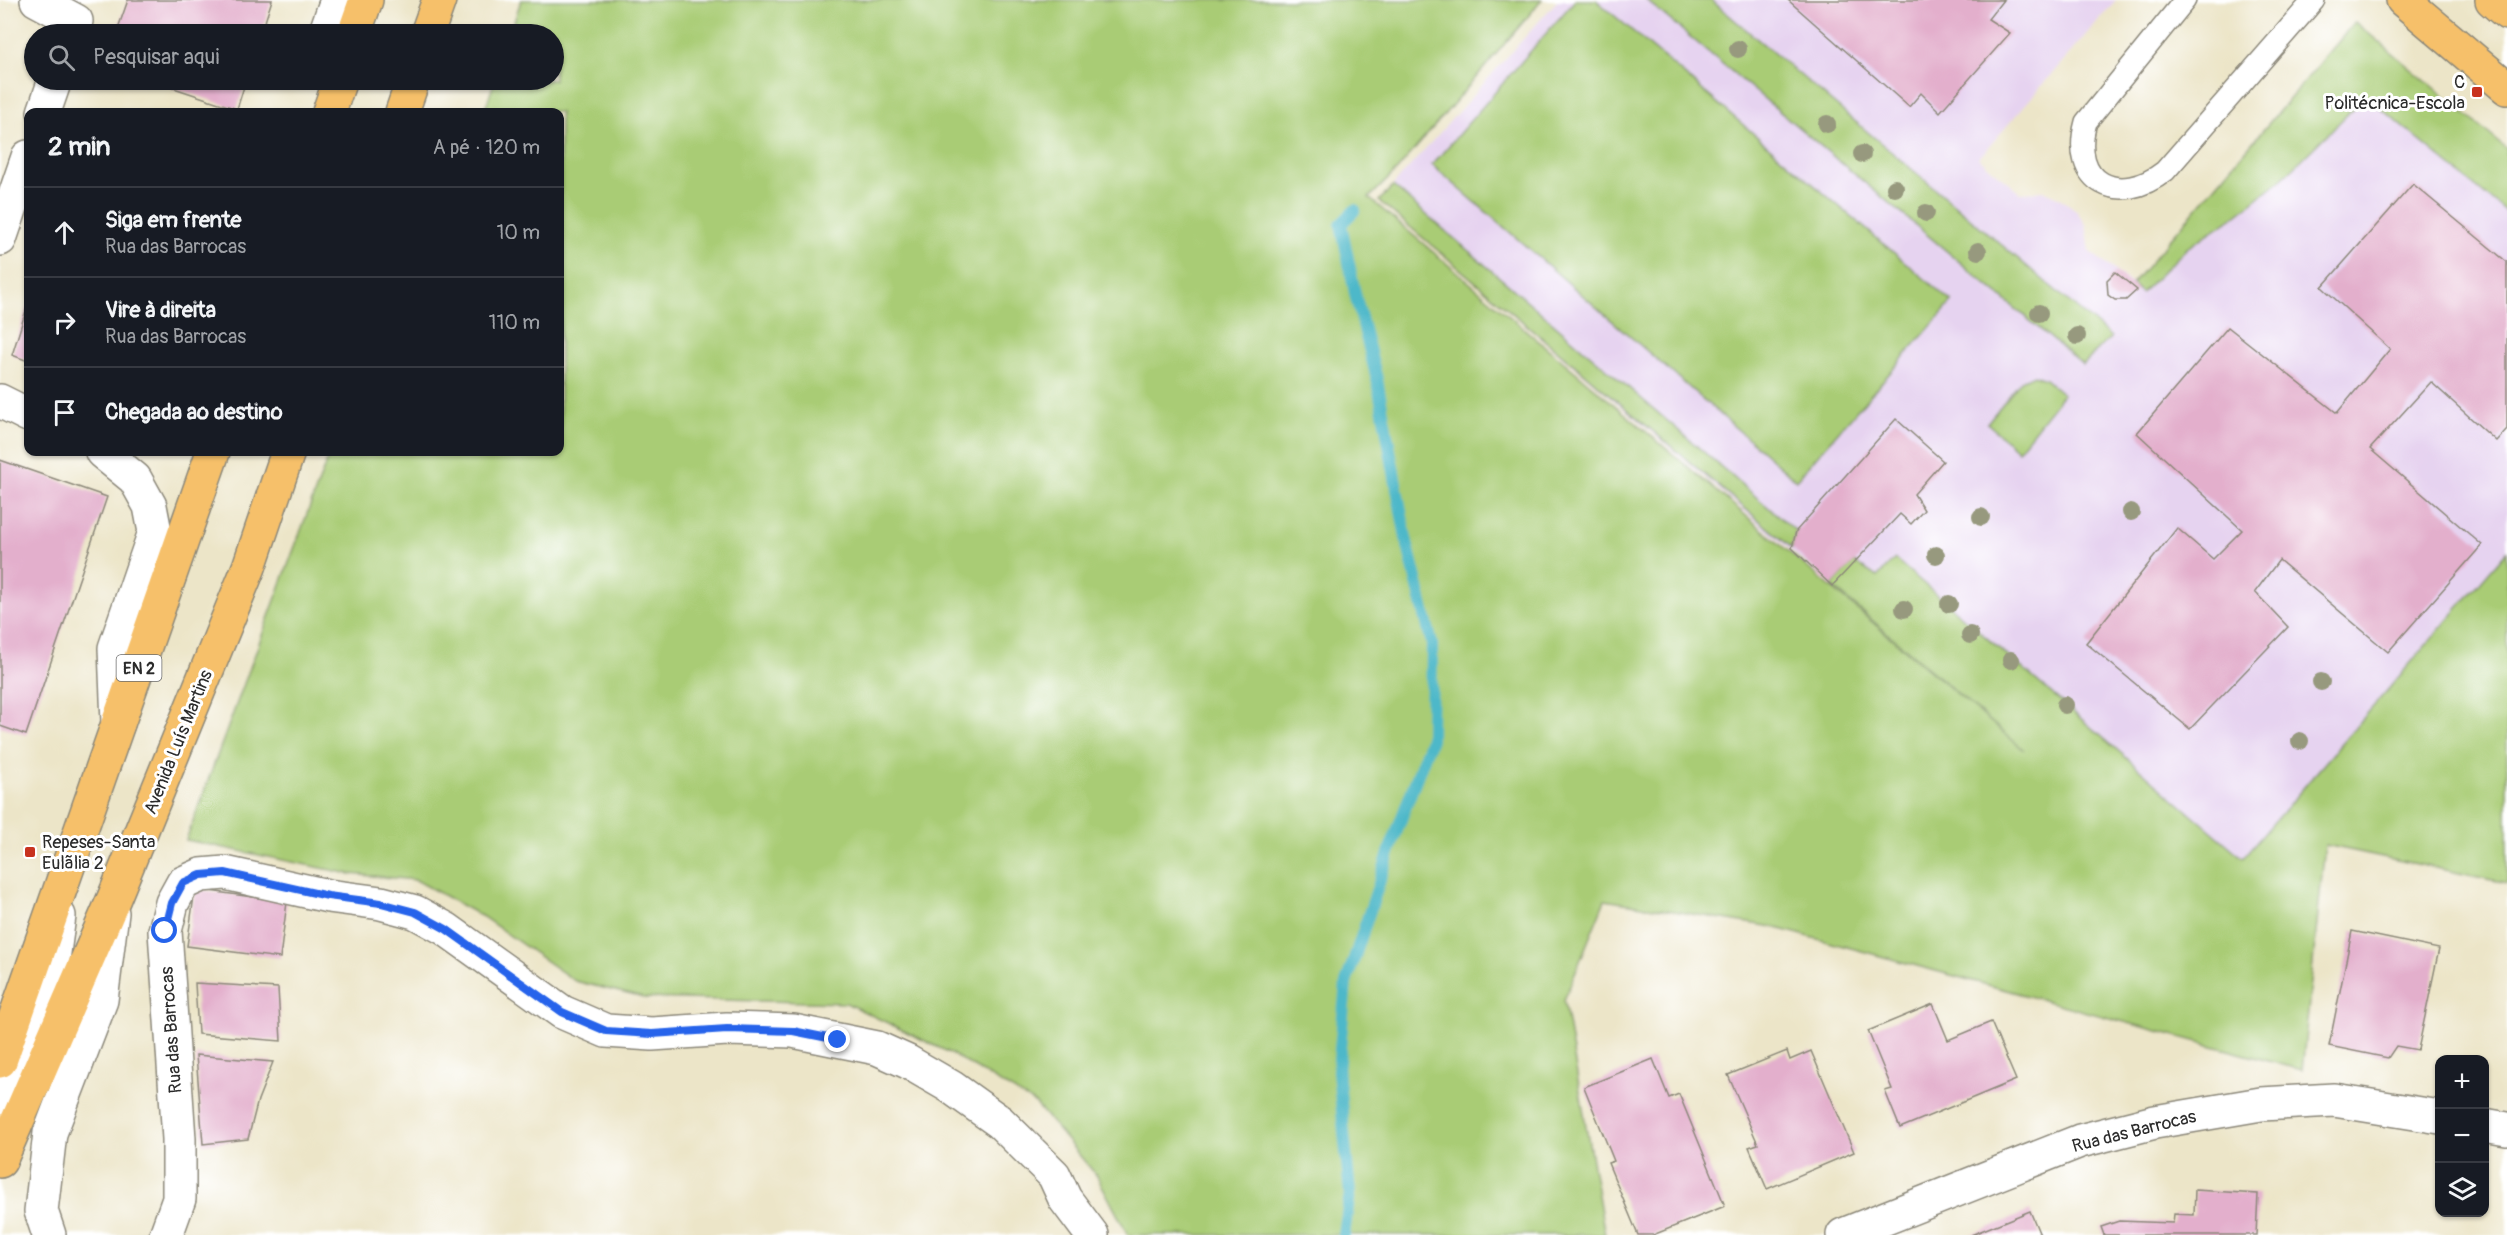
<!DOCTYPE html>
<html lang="pt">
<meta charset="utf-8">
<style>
body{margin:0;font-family:Pangolin,sans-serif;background:#20242c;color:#f1f3f6}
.controls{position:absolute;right:18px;bottom:18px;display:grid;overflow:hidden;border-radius:12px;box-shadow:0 2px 4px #0004}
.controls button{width:54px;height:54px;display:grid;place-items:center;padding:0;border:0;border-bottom:2px solid #363941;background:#171b24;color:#f1f3f6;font:30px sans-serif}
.stop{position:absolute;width:18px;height:18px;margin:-14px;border:4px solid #2563eb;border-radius:50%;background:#fff}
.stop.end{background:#2563eb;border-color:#fff;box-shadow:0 2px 6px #0008}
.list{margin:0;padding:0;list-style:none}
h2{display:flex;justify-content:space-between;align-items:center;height:78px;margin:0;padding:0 24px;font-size:26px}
h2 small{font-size:20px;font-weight:400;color:#9ea1a6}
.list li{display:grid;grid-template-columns:39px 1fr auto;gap:18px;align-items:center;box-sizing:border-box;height:90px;padding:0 24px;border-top:2px solid #363941}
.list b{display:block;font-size:22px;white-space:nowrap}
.list p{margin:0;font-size:20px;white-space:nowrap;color:#9ea1a6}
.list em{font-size:20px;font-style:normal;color:#9ea1a6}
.icon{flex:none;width:33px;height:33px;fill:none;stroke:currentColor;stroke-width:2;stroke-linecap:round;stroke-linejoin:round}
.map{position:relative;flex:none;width:2507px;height:1235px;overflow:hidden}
.search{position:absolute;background:#171b24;box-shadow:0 2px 4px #0004;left:24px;top:24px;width:540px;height:66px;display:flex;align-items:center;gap:15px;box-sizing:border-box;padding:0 21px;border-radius:33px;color:#9ea1a6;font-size:22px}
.panel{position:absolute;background:#171b24;box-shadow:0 2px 4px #0004;left:24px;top:108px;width:540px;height:348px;border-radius:12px}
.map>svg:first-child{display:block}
.built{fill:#e6d3f0}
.green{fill:#a9cc75;stroke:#6a7c50;stroke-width:1.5}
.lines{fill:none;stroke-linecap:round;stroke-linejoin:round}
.stream{stroke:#4db8c9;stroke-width:12}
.building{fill:#e3afcc}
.lane-casing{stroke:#8c887a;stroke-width:24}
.street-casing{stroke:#8c887a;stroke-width:36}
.primary-casing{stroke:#8c887a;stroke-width:36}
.lane{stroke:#fff;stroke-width:21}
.street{stroke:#fff;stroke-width:33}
.primary{stroke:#f6c06b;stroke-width:33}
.tree{fill:#97997e}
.route{stroke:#2563eb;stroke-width:8}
.poi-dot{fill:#c8321e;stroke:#fff;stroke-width:2}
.labels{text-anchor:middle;stroke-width:6;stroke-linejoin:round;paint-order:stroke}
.shield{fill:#fff;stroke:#6b6b6b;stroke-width:1.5}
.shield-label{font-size:16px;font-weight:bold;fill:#2b2b2b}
.poi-label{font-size:18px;fill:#2b2b2b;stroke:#fff;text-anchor:end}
.street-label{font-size:18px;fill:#2b2b2b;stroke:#fff}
</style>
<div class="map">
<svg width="2507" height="1235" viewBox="0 0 2507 1235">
<rect width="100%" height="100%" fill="#fff"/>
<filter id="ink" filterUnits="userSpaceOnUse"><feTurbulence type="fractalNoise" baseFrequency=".0167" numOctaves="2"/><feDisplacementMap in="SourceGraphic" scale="12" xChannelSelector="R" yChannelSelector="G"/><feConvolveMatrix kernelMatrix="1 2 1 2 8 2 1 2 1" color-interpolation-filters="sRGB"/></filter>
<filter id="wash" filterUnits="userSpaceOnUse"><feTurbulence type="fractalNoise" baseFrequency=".008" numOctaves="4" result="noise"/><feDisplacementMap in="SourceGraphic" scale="24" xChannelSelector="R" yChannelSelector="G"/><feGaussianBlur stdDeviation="1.35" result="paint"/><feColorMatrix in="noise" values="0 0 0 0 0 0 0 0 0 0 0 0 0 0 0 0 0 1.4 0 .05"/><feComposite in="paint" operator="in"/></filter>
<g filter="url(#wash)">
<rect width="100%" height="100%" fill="#ece5c8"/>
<path class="built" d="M1558 0H2116L1979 158 2021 193 2044 191 2060 198 2076 210 2086 225 2090 252 2132 284 2355 22 2507 149V589L2227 921 1379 201Z"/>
<g class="green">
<path d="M521 0H1542L1398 169 1369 198 2024 750 1832 586 1854 562 1877 577 1895 559 2243 858 2507 551V883L2325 845 2302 1070 1773 927 1605 900 1564 1000 1605 1235H1128L1097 1176 1036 1104 950 1053 846 1003 644 998 575 981 483 917 416 880 350 874 186 840 330 452H560V112H484L495 80H554V34H510Z"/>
<path d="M1575 0H1596L1952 302 1796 480 1432 165Z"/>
<path d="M1646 0H1711L2111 337 2083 365Z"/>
<path d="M2355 22 2507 149V213L2366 96 2283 178 2238 214 2187 248 2141 293 2132 284Z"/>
<path d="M1393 186 1796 531 1792 548 1379 201Z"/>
<path d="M2034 375 2045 379 2063 394 2018 451 1987 423 2021 381Z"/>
</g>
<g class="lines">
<path class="stream" d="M1344 1235 1350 1193 1338 1071 1346 983 1392 844 1431 739 1432 644 1406 538 1377 379 1356 298 1341 224 1355 210"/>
</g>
<g id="blocks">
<g class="building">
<path d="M128 0H272L261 34H116Z"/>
<path d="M1788 0H2003L1988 19 2010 33 1940 112 1921 93 1909 107Z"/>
<path d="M150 80H246L237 109Z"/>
<path d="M2413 184 2507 262V429L2496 441 2431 382 2370 449 2482 545 2388 652 2279 560 2255 592 2288 627 2190 729 2086 643 2177 528 2213 559 2242 530 2137 433 2228 327 2337 413 2390 349 2322 287Z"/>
<path d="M2115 272 2137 290 2126 300H2115L2108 295 2107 280Z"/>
<path d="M28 304V361L12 355Z"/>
<path d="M1896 419 1943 461 1914 494 1924 510 1911 524 1900 514 1832 586 1792 548 1796 531Z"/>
<path d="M0 460 107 497 26 735 0 726Z"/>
<path d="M195 889 287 902 280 958 187 946Z"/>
<path d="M2352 931 2439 949 2418 1050 2396 1046 2388 1058 2329 1046Z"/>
<path d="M195 983 278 988 281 1041 198 1034Z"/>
<path d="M1933 1004 1948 1040 1991 1022 2016 1080 1900 1128 1885 1091 1892 1089 1868 1031Z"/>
<path d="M1787 1051 1790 1060 1811 1051 1854 1152 1767 1189 1749 1147 1758 1144 1728 1075Z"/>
<path d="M196 1055 273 1062 258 1100 248 1139 203 1144Z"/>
<path d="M1653 1059 1669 1098 1679 1094 1725 1206 1653 1235H1638L1608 1163 1614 1161 1584 1087Z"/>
<path d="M2195 1190 2258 1194 2256 1235H2104L2101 1227 2119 1221 2173 1223 2174 1214 2194 1215Z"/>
<path d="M2030 1211 2040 1235H1971Z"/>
</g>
</g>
</g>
<g filter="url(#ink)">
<use href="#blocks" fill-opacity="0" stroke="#8c887a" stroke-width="1.5"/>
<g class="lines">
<defs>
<path id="lane" d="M2185 0 2086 122C2069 183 2119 207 2165 171L2314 0"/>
<g id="street">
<path d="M37 0 76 21"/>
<path d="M325 34 337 0"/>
<path d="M44 112 55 80"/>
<path d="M0 239 28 157"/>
<path d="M0 401 28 415"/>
<path d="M102 452 135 479 150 506 155 532 115 648 118 723"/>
<path d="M0 1119 48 996 59 916"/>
<path d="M2484 1125 2507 1129"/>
<path d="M49 1235 41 1211 50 1133 101 1000 112 913"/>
<path d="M166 1235 179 1199V1139L165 931 172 903 183 883 201 875 225 873 328 896 381 903 415 912 446 929 562 1012 606 1031 652 1034 727 1029 793 1031 877 1048 908 1062 951 1087 1000 1122 1054 1175 1065 1199 1092 1235"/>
<path d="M1843 1235 2080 1141 2155 1122 2261 1104 2334 1100 2440 1117"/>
</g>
<g id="primary">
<path d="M2403 0 2507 88"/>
<path d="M2492 0 2507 13"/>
<path d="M354 34 366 0"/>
<path d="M427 34 439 0"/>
<path d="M329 112 340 80"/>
<path d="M402 112 413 80"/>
<path d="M0 1061 213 452"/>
<path d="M0 1161 114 898 249 567 288 452"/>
</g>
</defs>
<use href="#lane" class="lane-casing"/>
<use href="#street" class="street-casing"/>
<use href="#primary" class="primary-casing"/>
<use href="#lane" class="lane"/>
<use href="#street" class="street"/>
<use href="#primary" class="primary"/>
</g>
<g class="tree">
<circle cx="1738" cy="49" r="9"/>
<circle cx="1827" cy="124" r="9"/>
<circle cx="1862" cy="154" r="9"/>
<circle cx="1895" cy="188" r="9"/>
<circle cx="1926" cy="213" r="9"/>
<circle cx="1978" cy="251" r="9"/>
<circle cx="2039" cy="313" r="9"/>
<circle cx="2077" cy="336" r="9"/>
<circle cx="2131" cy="512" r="9"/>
<circle cx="1981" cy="517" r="9"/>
<circle cx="1936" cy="555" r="9"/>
<circle cx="1949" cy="604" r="9"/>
<circle cx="1904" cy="609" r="9"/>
<circle cx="1970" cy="635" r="9"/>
<circle cx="2011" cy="660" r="9"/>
<circle cx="2321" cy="682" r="9"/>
<circle cx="2065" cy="705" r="9"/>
<circle cx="2300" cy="741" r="9"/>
</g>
</g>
<g class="lines" filter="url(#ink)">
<path class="route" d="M165 931 172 903 183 883 201 875 225 873 328 896 381 903 415 912 446 929 562 1012 606 1031 652 1034 727 1029 793 1031 838 1040"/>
</g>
<g class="poi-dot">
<rect x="2471" y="86" width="12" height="12" rx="3"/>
<rect x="24" y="846" width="12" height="12" rx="3"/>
</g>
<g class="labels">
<rect class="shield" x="116.5" y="655" width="45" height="26" rx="4.5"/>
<g class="shield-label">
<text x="139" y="674">EN 2</text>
</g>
<g class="poi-label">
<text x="2465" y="88">C<tspan x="2465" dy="21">Politécnica-Escola</tspan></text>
<text x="42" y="848" text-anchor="start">Repeses-Santa<tspan x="42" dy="21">Eulãlia 2</tspan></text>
</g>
<g class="street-label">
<text transform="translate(178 742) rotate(-68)" y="6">Avenida Luís Martins</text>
<text transform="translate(171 1030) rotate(-94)" y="6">Rua das Barrocas</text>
<text transform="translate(2134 1131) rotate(-14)" y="6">Rua das Barrocas</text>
</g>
</g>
</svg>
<div class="controls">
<button>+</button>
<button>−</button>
<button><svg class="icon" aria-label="layers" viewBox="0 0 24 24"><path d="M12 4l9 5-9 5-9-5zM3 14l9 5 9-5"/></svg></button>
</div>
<div class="stop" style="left:165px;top:931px"></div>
<div class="stop end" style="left:838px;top:1040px"></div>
<div class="search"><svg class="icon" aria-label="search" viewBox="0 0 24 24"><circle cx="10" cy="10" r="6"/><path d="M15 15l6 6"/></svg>Pesquisar aqui</div>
<section class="panel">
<h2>2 min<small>A pé · 120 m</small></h2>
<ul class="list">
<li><svg class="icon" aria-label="ahead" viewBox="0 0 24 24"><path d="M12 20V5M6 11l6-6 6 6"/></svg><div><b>Siga em frente</b><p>Rua das Barrocas</p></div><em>10 m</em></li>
<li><svg class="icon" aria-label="right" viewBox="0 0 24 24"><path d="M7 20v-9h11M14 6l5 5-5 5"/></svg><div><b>Vire à direita</b><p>Rua das Barrocas</p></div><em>110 m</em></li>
<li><svg class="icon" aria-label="arrive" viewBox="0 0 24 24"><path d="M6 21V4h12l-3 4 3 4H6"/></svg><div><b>Chegada ao destino</b></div></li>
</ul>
</section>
</div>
